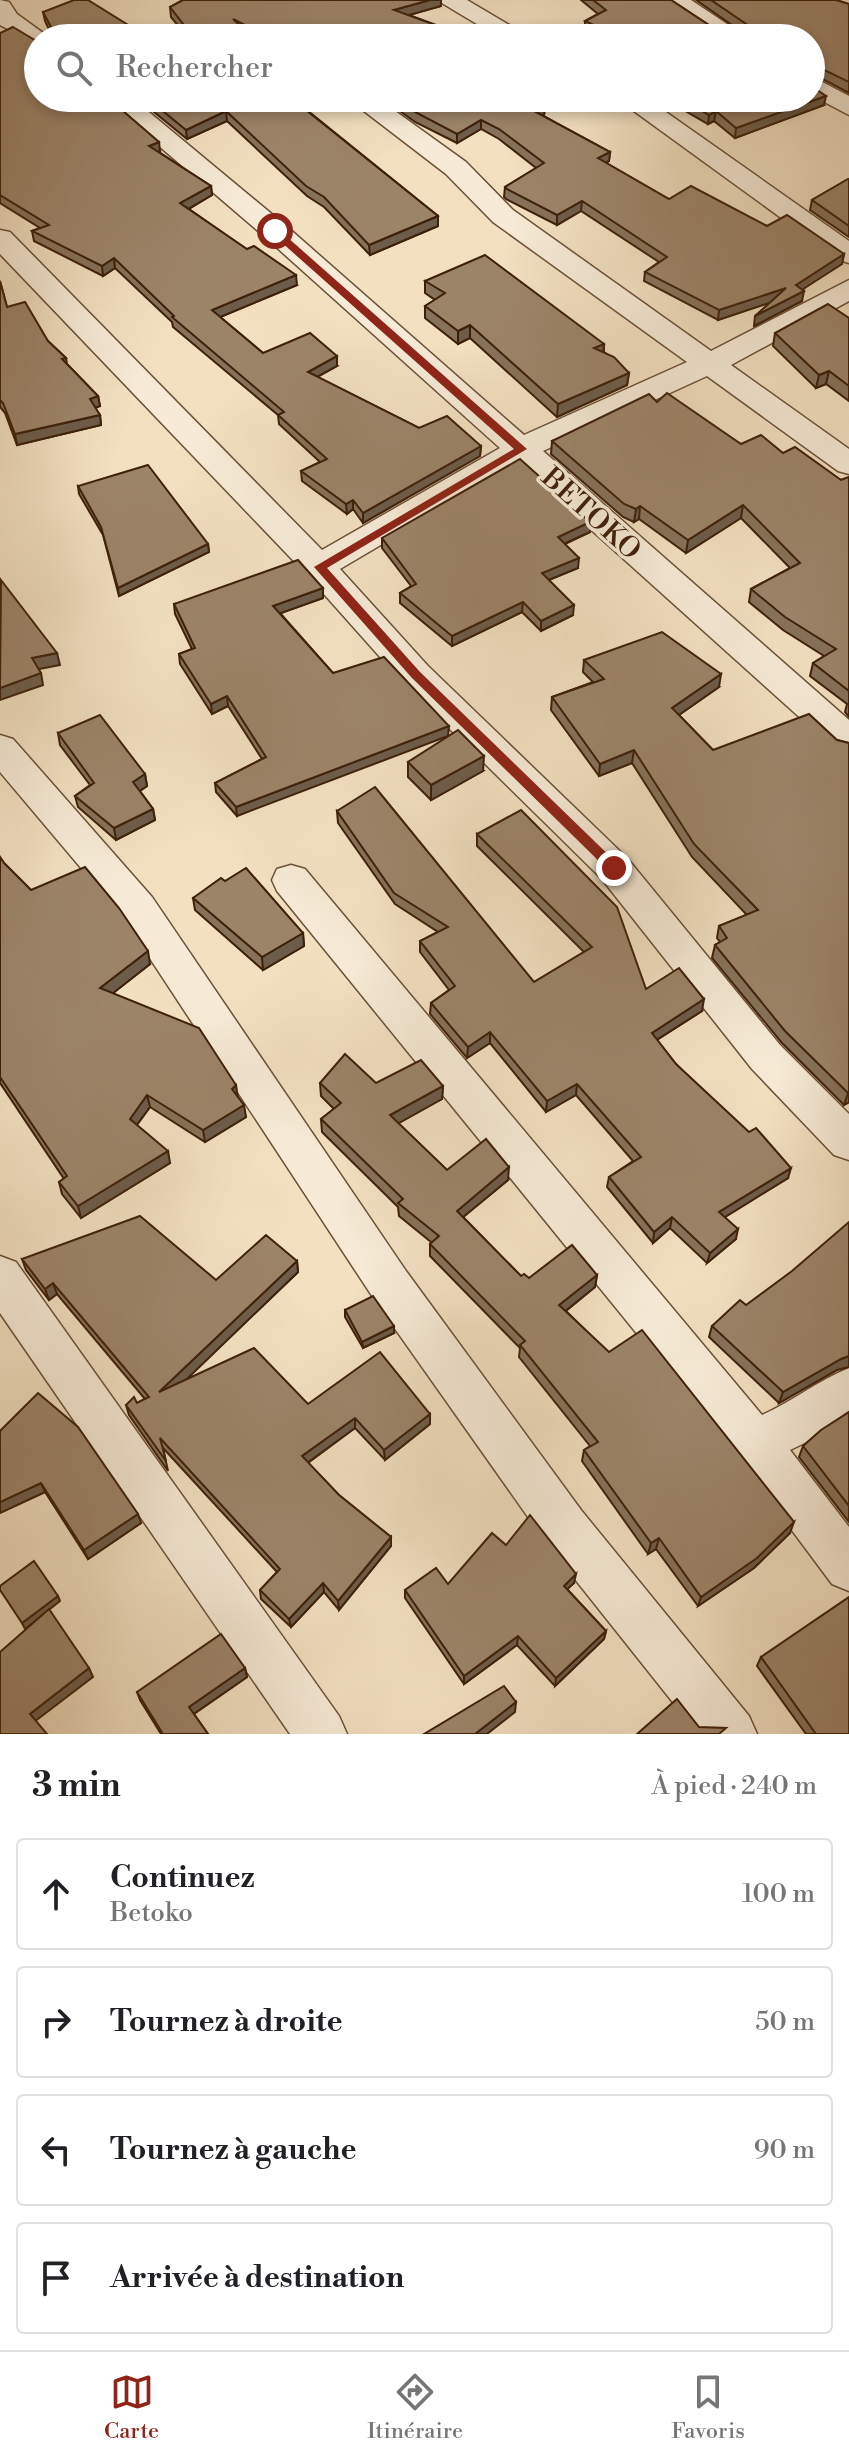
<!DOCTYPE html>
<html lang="fr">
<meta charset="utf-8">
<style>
body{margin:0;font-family:"Libre Bodoni",serif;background:#f2f2f2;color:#202124}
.stop{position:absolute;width:24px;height:24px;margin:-18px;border:6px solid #8f2418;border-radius:50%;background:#fff}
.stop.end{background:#8f2418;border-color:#fff;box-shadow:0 2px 8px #0008}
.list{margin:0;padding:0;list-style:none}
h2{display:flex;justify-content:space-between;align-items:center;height:104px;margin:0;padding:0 32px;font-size:34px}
h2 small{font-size:26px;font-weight:400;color:#757577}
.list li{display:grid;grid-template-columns:52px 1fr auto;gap:24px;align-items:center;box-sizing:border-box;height:112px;margin:0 16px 16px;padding:0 16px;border:2px solid #e0e0e0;border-radius:8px}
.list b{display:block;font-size:30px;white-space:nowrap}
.list p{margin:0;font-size:26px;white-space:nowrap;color:#757577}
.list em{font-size:26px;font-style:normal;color:#757577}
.icon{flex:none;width:44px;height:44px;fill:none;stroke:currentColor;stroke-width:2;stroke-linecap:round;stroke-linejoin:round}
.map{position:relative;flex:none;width:849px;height:1734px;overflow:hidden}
.search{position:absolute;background:#fff;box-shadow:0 4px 12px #0003;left:24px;right:24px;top:24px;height:88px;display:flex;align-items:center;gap:20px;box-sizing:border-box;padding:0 28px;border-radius:44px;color:#757577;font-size:30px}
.sheet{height:616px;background:#fff}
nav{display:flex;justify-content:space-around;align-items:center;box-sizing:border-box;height:112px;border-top:2px solid #e0e0e0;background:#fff;font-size:22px;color:#757577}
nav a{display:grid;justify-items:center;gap:4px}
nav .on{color:#8f2418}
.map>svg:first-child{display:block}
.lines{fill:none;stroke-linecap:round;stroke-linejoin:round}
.minor-casing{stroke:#6b5038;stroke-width:3}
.minor{fill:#f7ebd7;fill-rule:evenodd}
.wall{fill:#86725a;stroke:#3e200a;stroke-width:2}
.shaded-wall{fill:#6d5c4a;stroke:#3e200a;stroke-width:2}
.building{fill:#9c8469;stroke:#3e200a;stroke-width:2}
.route{fill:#8f2418}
.labels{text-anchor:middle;stroke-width:7;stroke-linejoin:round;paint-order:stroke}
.street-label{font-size:28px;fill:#3e200a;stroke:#f7ebd7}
</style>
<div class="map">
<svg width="849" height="1734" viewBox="0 0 849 1734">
<rect width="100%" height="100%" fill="#f2e0c1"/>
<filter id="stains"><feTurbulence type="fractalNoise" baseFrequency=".0025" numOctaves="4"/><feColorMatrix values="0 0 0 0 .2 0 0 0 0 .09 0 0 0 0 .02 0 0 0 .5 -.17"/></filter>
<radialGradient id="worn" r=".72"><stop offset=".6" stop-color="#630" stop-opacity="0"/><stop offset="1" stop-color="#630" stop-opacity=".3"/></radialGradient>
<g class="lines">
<defs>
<g id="minor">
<path d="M0 0 9 2 17 14 50 38H38V45L0 25Z"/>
<path d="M437 0H467L531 38H500Z"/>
<path d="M662 0H691L748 38H719Z"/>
<path d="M826 0H849V12L829 5Z"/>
<path d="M811 76 849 96V115L811 95Z"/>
<path d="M103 98H132L285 225 524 435 687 362 493 222 446 174 347 98H377L466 162 513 210 711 351 849 280V301L731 365 849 449V474L838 471 707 376 543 451 849 720V754L836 750 518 464 340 569 428 666 627 858 780 1045 849 1114V1160L834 1155 752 1069 601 878 404 684 307 575 0 254V230L10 232 322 550 500 448 265 237Z"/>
<path d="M616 98H646L849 241V263L839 260Z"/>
<path d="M0 735 13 739 152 897 406 1271 581 1510 749 1716 757 1734H698L547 1544 374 1299 124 919 0 772Z"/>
<path d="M291 865 305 869 762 1415C793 1401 819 1380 849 1368V1417L830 1431 790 1450 849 1527V1591L832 1584 738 1458 277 891 272 880 277 869Z"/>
<path d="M0 1256 16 1262 339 1716 347 1734H290L0 1313Z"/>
</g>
</defs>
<use href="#minor" class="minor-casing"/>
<use href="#minor" class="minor"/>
</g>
<g class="wall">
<path d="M183 0H441V6L409 15 460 34V38H188L171 17 170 7Z"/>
<path d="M581 0H671L718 31 742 32 696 0H836L849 4V93L811 73V38H602L585 30V21L598 14Z"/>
<path d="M43 12 149 38H53L45 21Z"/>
<path d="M0 33 160 151 159 152 211 186 212 195 189 209 297 285 220 317 263 353 337 366 317 377 419 428 481 446 480 456 363 523 353 509 347 514 302 481 301 471 320 462 279 424 278 415 173 327 172 322 115 268 103 276 34 241 32 231 40 228 0 203Z"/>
<path d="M137 98H292L438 216V226L370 255 324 207 307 196 227 121 187 139Z"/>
<path d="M382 98H561L545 108 544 115 543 116 610 152 609 161 606 163 669 199 767 226 844 254 842 264 802 289V301L754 326 770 302 718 320 644 281 645 272 659 262 581 211 557 225 506 199 504 197 505 187 536 168 499 139 481 129 457 143 415 122Z"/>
<path d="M663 98H811L824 105 735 138 714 121 708 124Z"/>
<path d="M849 179V237L810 210 812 200Z"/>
<path d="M0 281 7 307 48 341 66 358 67 364 98 396 100 406 95 408 100 415 101 425 17 445 5 413 0 407Z"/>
<path d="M425 281 604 344V352L629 373 627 385 557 417 470 338 458 344 425 318V306L435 300 425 293Z"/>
<path d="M849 318V401L826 384 816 388 773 346 775 333Z"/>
<path d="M657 402 741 444 783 453 841 480 849 477V717L845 712 847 704 810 676 813 663 824 656 783 630 749 602 751 589 790 568 741 518 686 553 639 519 634 522 623 517 551 454 552 441Z"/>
<path d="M78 486 208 544 209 552 119 596 103 535 79 494Z"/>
<path d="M590 532 565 544 578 568 549 580 573 615 541 631 522 612 452 646 400 603V593L411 586 382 548V538Z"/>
<path d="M323 588V598L280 613 333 673 237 816 216 792 215 783 262 759 228 706 212 714 180 664 179 654 192 649 175 614 174 604Z"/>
<path d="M584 660 719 687 679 715 713 750 837 740 849 743V1102L844 1105 782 1043 712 958 715 945 720 942 717 938 719 926 747 915 692 857 632 763 599 776 551 710 552 697 593 682 583 672Z"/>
<path d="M58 733 145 774 147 786 140 791 153 809 155 820 116 840 78 807 75 796 90 785 60 745Z"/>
<path d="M408 762 483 771 431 800 408 777Z"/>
<path d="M337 811 534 982 584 952 477 846V834L646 989 702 1011 657 1040 676 1064 788 1178 725 1217 736 1239 707 1263 670 1228 653 1243 607 1187 609 1177 633 1161 576 1095 546 1112 490 1043 467 1058 430 1014 431 1003 449 990 420 952V941L438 932 395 904 338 823Z"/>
<path d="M0 857 4 863 31 890 150 964 113 993 238 1097 246 1117 205 1142 150 1107 137 1125 170 1163 81 1218 62 1194 59 1182 64 1179 0 1083Z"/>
<path d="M225 881 303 933 304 946 263 970 195 910 193 898Z"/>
<path d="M320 1083H376L443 1086 442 1099 398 1123 447 1170 508 1180 463 1217 521 1276 529 1278 597 1275 595 1287 566 1311 790 1533 754 1568 698 1606 656 1549 648 1554 582 1461 584 1450 590 1446 519 1357 520 1348 430 1256V1244L431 1242 399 1216 398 1207 322 1132 321 1119 334 1109 321 1096Z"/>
<path d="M22 1259 216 1280 297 1261 298 1272 185 1380 308 1404 430 1414V1424L385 1460 355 1428 308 1463 339 1495 391 1537V1546L339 1610 324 1592 291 1627 261 1599 260 1590 277 1572 163 1448 168 1471 129 1415 126 1405 137 1403 145 1399 57 1294 49 1300 26 1270Z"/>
<path d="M746 1305 837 1370 779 1403 709 1337 712 1326Z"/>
<path d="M345 1310 394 1333 363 1348 345 1317Z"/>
<path d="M849 1412V1522L799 1457 803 1446Z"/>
<path d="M0 1431 141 1523 88 1559 45 1492 0 1513Z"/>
<path d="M506 1545 574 1583 567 1589 606 1631 604 1639 555 1686 517 1645 464 1684 405 1598V1590L448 1584Z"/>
<path d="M761 1657 849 1734H806L757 1666Z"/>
<path d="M245 1668 247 1677 194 1714 208 1734H161L140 1700 137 1692Z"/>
</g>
<g class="shaded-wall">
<path d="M430 0H441V6L395 19 394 10Z"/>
<path d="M826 96 824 105 735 138 736 128Z"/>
<path d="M546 98H561L545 108 544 115 535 121 536 112 539 103Z"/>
<path d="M226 111 227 121 187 139 186 130Z"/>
<path d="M716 111 714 121 708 124 709 115Z"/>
<path d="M481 120V129L457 143V134Z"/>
<path d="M159 142 160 151 150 156 149 146Z"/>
<path d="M610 152 609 161 597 167 598 158Z"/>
<path d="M211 186 212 195 181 213 180 203Z"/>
<path d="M582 201 581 211 557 225V215Z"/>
<path d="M438 216V226L370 255 369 245Z"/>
<path d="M844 254 842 264 794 295 796 285Z"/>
<path d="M114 258 115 268 103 276 102 266Z"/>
<path d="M296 275 297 285 213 320 212 310Z"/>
<path d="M786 288 784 298 718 320 719 310Z"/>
<path d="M804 291 802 301 754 326 755 316Z"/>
<path d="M470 325V338L458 344V331Z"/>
<path d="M604 344 603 357 594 348Z"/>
<path d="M337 356V366L308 382V372Z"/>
<path d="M829 371 826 384 816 388 819 375Z"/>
<path d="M629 373 627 385 557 417 558 404Z"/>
<path d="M98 396 100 406 92 409 90 399Z"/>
<path d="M100 415 101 425 17 445 15 434Z"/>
<path d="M481 446 480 456 363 523V513Z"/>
<path d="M353 500V509L347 514 346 504Z"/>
<path d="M743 505 741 518 686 553 688 540Z"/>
<path d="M640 506 639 519 634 522 636 509Z"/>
<path d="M590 522V532L557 547 558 537Z"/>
<path d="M208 544 209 552 119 596 118 588Z"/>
<path d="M579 558 578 568 541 583 542 573Z"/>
<path d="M323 588V598L273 616V606Z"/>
<path d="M523 602 522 612 452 646V636Z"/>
<path d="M574 605 573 615 541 631V621Z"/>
<path d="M57 653 60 665 34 670 32 658Z"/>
<path d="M41 673 43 685 0 700V688Z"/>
<path d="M721 674 719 687 670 721 672 708Z"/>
<path d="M227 696 228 706 212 714 211 704Z"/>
<path d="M449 726 448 736 237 816 236 807Z"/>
<path d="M634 750 632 763 599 776 600 764Z"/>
<path d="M484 756 483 771 431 800V785Z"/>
<path d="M145 774 147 786 135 794 133 782Z"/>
<path d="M153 809 155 820 116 840 114 828Z"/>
<path d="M303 933 304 946 263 970 262 957Z"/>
<path d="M148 951 150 964 103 1001 100 988Z"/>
<path d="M704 999 702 1011 650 1044 652 1033Z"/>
<path d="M490 1032V1043L467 1058 468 1047Z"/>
<path d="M577 1084 576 1095 546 1112 547 1101Z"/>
<path d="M236 1085 238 1098 232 1089Z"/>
<path d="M443 1086 442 1099 390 1128V1115Z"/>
<path d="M848 1093H849V1102L844 1105Z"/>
<path d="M147 1095 150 1107 132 1131 130 1119Z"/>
<path d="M244 1105 246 1117 205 1142 203 1130Z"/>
<path d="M168 1151 170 1163 81 1218 78 1206Z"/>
<path d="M509 1167 508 1180 456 1223 457 1211Z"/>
<path d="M791 1168 788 1178 717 1222 719 1212Z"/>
<path d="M672 1217 670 1228 653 1243 654 1232Z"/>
<path d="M738 1229 736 1239 707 1263 710 1253Z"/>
<path d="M297 1261 298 1272 162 1403 159 1392Z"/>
<path d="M597 1275 595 1287 558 1317 559 1305Z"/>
<path d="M53 1283 57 1294 49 1300 45 1289Z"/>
<path d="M394 1326V1333L363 1348 362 1342Z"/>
<path d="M849 1356V1367L837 1370 779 1403 783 1392 841 1359Z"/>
<path d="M430 1414V1424L385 1460 384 1450Z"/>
<path d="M355 1418V1428L303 1466 302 1456Z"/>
<path d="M41 1483 45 1492 0 1513V1502Z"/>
<path d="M138 1514 141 1523 88 1559 84 1550Z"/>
<path d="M794 1522 790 1533 754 1568 698 1606 701 1597Z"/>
<path d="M391 1537V1546L339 1610 338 1601Z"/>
<path d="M659 1538 656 1549 648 1554 651 1543Z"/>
<path d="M576 1574 574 1583 562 1594 564 1586Z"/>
<path d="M323 1583 324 1592 291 1627 289 1619Z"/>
<path d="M58 1596 60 1601 25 1629 22 1623Z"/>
<path d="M606 1631 604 1639 555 1686 556 1678Z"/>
<path d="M518 1636 517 1645 464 1684V1676Z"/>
<path d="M89 1668 93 1677 34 1722 30 1714Z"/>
<path d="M245 1668 247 1677 192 1715 189 1707Z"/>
<path d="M516 1702 515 1712 487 1734H475Z"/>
</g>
<g class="building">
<path d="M74 0H88L149 38H57L43 12Z"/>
<path d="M183 0H430L394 10 460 34 453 38H271L233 19 253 38H194L170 7Z"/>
<path d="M593 0H671L718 31 749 32 752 28 711 0H836L849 4V82L812 64 811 72V38H616L619 37 585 21 606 10Z"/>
<path d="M13 27 38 42V98H108L159 142 149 146 211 186 180 203 247 249 254 246 296 275 212 310 263 353 310 333 337 356 308 372 419 428 447 416 481 446 363 513 353 500 346 504 301 471 327 459 278 415 284 412 172 317 174 316 114 258 102 266 32 231 49 225 0 195V33Z"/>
<path d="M811 86 826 96 736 128 716 111 709 115 680 98H811Z"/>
<path d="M147 98H291L438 216 369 245 324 197 306 186 226 111 186 130Z"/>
<path d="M395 98H546L539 103 545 105 536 112 610 152 598 158 669 199 691 186 767 226 787 215 844 254 796 285 804 291 755 316 786 288 719 310 645 272 667 257 582 201 557 215 507 189 505 187 544 163 499 129 481 120 457 134 415 112Z"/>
<path d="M848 179H849V226L812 200Z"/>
<path d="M485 255 604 344 594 348 614 357 629 373 558 404 470 325 458 331 425 306 445 293 425 281Z"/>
<path d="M0 281 7 307 25 302 48 341 66 358 62 359 98 396 90 399 100 415 15 434 3 403 0 400Z"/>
<path d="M828 304 849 318V386L829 371 819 375 775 333Z"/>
<path d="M667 393 741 444 761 435 783 453 795 447 841 480 849 477V691L813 663 836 649 785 617 751 589 800 563 743 505 688 540 640 506 636 509 624 504 552 441 649 394 657 402Z"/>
<path d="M520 459 590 522 558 537 579 558 542 573 574 605 541 621 523 602 452 636 400 593 416 584 382 538Z"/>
<path d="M148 465 208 544 118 588 101 527 78 486Z"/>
<path d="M298 560 323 588 273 606 333 673 384 657 449 726 236 807 215 783 266 757 227 696 211 704 179 654 195 648 174 604Z"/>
<path d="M1 580 57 653 32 658 41 673 0 688Z"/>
<path d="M662 632 721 674 672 708 713 750 809 714 837 740 849 743V1093H848L785 1031 715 945 727 938 719 926 758 910 694 844 634 750 600 764 552 697 604 679 584 660Z"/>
<path d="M100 715 145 774 133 782 153 809 114 828 75 796 94 783 58 733Z"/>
<path d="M458 730 484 756 431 785 408 762Z"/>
<path d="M375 787 534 982 592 947 477 834 521 810 617 907 646 989 679 968 704 999 652 1033 676 1064 749 1132 756 1128 791 1168 719 1212 738 1229 710 1253 672 1217 654 1232 609 1177 641 1157 577 1084 547 1101 490 1032 468 1047 431 1003 455 986 420 941 448 927 394 893 337 811Z"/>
<path d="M0 857 4 863 31 890 85 867 119 908 148 951 100 988 199 1028 236 1085 232 1089 244 1105 203 1130 147 1095 130 1119 168 1151 78 1206 59 1182 67 1176 0 1077Z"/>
<path d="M246 868 303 933 262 957 193 898 221 878 225 881Z"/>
<path d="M345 1054 376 1083 421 1060 443 1086 390 1115 447 1170 486 1139 509 1167 457 1211 521 1276 524 1274 529 1278 572 1245 597 1275 559 1305 609 1352 642 1330 794 1522 757 1558 701 1597 659 1538 651 1543 584 1450 598 1442 520 1345 525 1341 430 1244 439 1236 398 1203 403 1199 321 1119 341 1103 320 1083Z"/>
<path d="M140 1216 216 1280 266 1235 297 1261 159 1392 254 1348 308 1404 380 1352 430 1414 384 1450 355 1418 302 1456 339 1495 391 1537 338 1601 323 1583 289 1619 260 1590 280 1569 160 1438 166 1461 126 1405 134 1397 137 1403 149 1397 53 1283 45 1289 22 1259Z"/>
<path d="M849 1222V1356L841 1359 783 1392 712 1326 740 1300 746 1305 792 1271Z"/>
<path d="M373 1296 394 1326 362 1342 345 1310Z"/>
<path d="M38 1393 78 1427 138 1514 84 1550 41 1483 0 1502V1431Z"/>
<path d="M849 1412V1506L803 1446 821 1430Z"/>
<path d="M530 1515 576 1574 564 1586 606 1631 556 1678 518 1636 464 1676 405 1590 436 1568 448 1584 492 1533 506 1545Z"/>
<path d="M34 1561 58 1596 22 1623 0 1590V1586Z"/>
<path d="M849 1597V1734H816L761 1657Z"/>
<path d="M49 1609 89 1668 30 1714 47 1734H0V1652Z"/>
<path d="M221 1634 245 1668 189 1707 208 1734H163L137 1692Z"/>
<path d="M504 1686 516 1702 475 1734H424Z"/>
<path d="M677 1699 699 1727 726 1728 719 1734H637Z"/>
</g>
<path class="route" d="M271 229H278L527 449 327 568 420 672 619 865V872H610L412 678 314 567 514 449 271 233Z"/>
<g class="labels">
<g class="street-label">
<text transform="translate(592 513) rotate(42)" y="10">BETOKO</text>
</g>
</g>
<rect width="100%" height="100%" filter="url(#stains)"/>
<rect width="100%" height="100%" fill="url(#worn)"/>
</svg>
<div class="stop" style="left:275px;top:231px"></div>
<div class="stop end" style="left:614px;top:868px"></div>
<div class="search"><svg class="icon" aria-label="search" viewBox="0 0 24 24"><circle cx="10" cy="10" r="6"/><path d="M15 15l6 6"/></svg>Rechercher</div>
</div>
<section class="sheet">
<h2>3 min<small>À pied · 240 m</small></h2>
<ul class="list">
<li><svg class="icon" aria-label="ahead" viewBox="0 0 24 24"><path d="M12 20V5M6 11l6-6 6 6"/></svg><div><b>Continuez</b><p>Betoko</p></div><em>100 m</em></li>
<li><svg class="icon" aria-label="right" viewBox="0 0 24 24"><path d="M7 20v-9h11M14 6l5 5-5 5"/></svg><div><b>Tournez à droite</b></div><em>50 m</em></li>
<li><svg class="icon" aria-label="left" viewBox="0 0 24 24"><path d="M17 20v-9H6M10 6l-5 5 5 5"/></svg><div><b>Tournez à gauche</b></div><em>90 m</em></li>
<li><svg class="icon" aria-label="arrive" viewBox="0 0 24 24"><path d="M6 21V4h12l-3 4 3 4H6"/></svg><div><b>Arrivée à destination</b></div></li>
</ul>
</section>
<nav>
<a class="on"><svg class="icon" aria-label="map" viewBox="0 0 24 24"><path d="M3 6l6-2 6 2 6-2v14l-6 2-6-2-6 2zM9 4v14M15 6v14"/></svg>Carte</a>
<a><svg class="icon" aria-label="directions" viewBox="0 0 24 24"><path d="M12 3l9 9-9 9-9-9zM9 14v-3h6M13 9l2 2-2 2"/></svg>Itinéraire</a>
<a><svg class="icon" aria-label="saved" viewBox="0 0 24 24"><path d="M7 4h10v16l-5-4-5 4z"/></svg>Favoris</a>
</nav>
